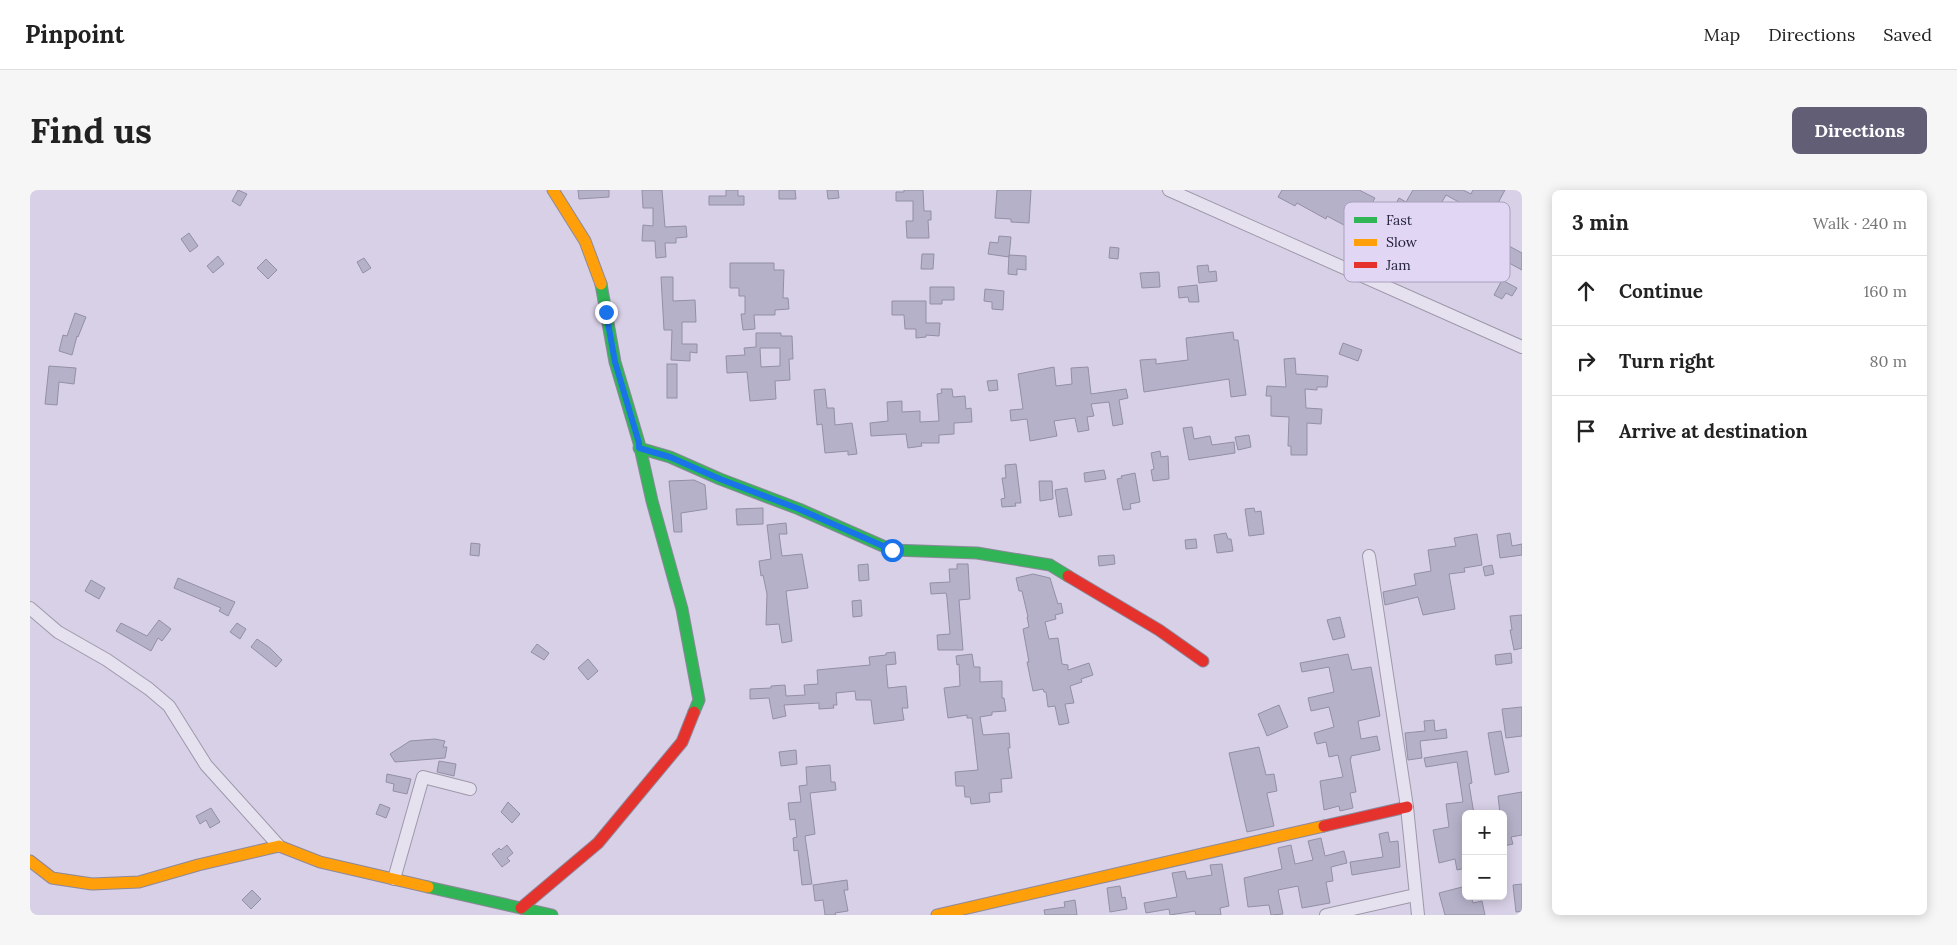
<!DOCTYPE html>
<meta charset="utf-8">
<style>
body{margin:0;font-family:Lora,serif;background:#f6f6f6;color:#222}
.controls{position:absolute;right:15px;bottom:15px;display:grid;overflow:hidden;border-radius:8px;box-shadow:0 2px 12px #0003}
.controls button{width:45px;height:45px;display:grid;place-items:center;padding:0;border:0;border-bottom:1px solid #e0e0e0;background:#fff;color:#222;font:25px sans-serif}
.stop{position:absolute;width:15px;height:15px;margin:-11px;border:4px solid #1a73e8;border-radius:50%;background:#fff}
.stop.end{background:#1a73e8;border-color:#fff;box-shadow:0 1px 5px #0008}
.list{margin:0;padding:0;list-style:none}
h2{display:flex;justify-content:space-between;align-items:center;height:65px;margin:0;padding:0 20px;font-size:21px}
h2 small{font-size:16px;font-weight:400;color:#767676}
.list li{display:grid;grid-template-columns:32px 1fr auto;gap:15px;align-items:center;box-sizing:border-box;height:70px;padding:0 20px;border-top:1px solid #e0e0e0}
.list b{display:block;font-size:19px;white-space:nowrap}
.list em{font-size:16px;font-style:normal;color:#767676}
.icon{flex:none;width:28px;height:28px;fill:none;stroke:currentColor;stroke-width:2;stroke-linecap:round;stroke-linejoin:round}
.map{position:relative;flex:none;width:1492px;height:725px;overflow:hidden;border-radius:8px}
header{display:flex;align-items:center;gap:30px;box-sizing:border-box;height:70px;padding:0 25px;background:#fff;border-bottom:1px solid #e0e0e0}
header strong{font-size:24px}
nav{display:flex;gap:28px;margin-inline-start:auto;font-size:18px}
.intro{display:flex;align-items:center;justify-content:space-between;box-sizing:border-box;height:120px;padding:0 30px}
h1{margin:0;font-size:35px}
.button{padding:12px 22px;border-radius:8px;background:#625e76;color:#fff;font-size:18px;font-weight:700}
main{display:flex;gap:30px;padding:0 30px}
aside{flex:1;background:#fff;border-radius:8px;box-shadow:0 2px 12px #0003}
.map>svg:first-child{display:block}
.building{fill:#b5b1c9;stroke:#938fa6;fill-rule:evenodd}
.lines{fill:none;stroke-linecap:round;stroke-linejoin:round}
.street-casing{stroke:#9d98ab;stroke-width:14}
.fast-casing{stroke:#8d889b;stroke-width:13}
.slow-casing{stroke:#8d889b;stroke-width:13}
.jam-casing{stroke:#8d889b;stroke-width:13}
.street{stroke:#e6e1ee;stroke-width:12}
.fast{stroke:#30b455;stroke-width:11}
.slow{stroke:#ff9f0a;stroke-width:11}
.jam{stroke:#e5322d;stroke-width:11}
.route{stroke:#1a73e8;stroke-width:6}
.key{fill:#e1d7f5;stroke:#a8a0bd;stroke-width:1}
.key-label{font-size:14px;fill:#23203a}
</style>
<header>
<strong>Pinpoint</strong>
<nav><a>Map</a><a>Directions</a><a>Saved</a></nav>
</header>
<div class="intro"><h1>Find us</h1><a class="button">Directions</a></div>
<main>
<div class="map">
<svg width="1492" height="725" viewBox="0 0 1492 725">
<rect width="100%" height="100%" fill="#d8d0e6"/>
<g class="building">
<path d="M208 0 217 4 210 16 202 11Z"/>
<path d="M548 0H579V7L549 9Z"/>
<path d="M612 0H632L635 37 656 36 657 47 646 48V53H635L636 67 626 68 625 51H612L613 35 623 36V18H613Z"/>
<path d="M696 0H708V6H714V15H679V6H696Z"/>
<path d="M749 0H765L766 9H749Z"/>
<path d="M797 0H808L809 8 798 9Z"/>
<path d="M874 0H893L894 21H901V30H898L899 48H877L876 31H883V11H866V2H874Z"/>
<path d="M967 0H1001L999 33 981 32V29L965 28Z"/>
<path d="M1252 0H1329L1345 8 1341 15 1345 17 1334 37 1330 35 1327 42 1297 26 1296 29 1267 13 1265 16 1248 7Z"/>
<path d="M1383 0H1433L1441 4 1443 0H1475L1461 26 1440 14 1438 17 1416 5 1395 41 1413 52 1418 43 1430 49 1438 34 1492 63V80L1464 65 1467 61 1447 50 1439 65 1444 68 1437 81 1430 78 1427 85 1423 83 1419 90 1406 83 1409 76 1404 73 1408 65 1390 56 1385 65 1349 45 1369 8 1376 12Z"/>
<path d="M159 43 168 56 160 62 151 49Z"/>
<path d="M969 46 981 47 979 67 958 64 960 52 968 53Z"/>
<path d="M1080 57 1089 58 1088 69 1079 68Z"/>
<path d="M892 64H904L903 79H891Z"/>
<path d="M979 65 996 66V80L987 79V85L978 84Z"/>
<path d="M188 66 194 74 183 83 177 76Z"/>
<path d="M334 68 341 78 333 83 327 72Z"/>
<path d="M236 69 247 80 238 89 227 78Z"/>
<path d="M700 73H744V80H754L753 108H758L759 119 745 120V125H724L725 139 713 140 711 124H715V106H709V98H700Z"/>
<path d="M1178 75 1179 82 1186 81 1187 91 1169 93 1167 76Z"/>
<path d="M1129 82 1130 97 1112 98 1110 83Z"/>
<path d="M631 87H643V111L665 110 666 132H652V154H667V163L660 162V171L641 170 642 140H634Z"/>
<path d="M1472 90 1487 98 1482 106 1476 103 1472 109 1464 105Z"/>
<path d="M1167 95 1169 112H1159L1158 107 1149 108 1148 97Z"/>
<path d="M900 97H924V110H912V114H900Z"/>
<path d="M955 99 974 101 973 120 962 119V112L954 111Z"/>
<path d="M862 111H896V133H910L909 146 896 145V147L886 148V139H875L874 125H862Z"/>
<path d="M45 123 56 127 48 147 47 146 42 165 29 161 33 145 37 146Z"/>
<path d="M1203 142 1204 150H1208L1216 205 1201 207 1199 189 1114 202 1110 170 1126 169V174L1158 170 1156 148Z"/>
<path d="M726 143H751V146H762L763 169H759L760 190 745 191 746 209 720 211 717 182 697 183 696 166 715 165 714 158 726 157ZM730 158H750V176L731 177Z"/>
<path d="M1313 153 1332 160 1328 171 1309 164Z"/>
<path d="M1265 168 1266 184 1298 186 1297 197H1287V200L1275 199 1276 218 1292 219 1291 234 1277 233V265H1261V256H1258L1259 227 1241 226V206H1236L1237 196 1256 197 1254 169Z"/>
<rect x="637" y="174" width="10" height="34"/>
<path d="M19 176 46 178 44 194 29 192 27 215 15 214Z"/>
<path d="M1024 177 1026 196 1042 194 1041 178 1058 177 1061 204 1096 199 1098 208 1089 210 1093 234 1083 236 1079 212 1061 214 1064 226 1057 227 1059 240 1048 242 1045 228 1024 231 1027 246 1000 251 997 229 981 231 980 220 993 219 988 184Z"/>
<path d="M967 190 968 200 959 201 957 191Z"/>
<path d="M795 199 797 218H804L805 235 822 233 827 264 818 265V261L795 263 792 234 787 235 784 200Z"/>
<path d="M911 199H922L923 207 935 206 936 219 941 218 942 232 924 233V244L909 245V253H891L892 256 878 258 876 244 841 246 840 233 858 231 857 212 872 211V222L890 221V232L909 231 907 204 912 203Z"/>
<path d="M1162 237 1164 249 1180 246 1182 255 1204 252 1205 263 1159 270 1153 238Z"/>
<path d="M1219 245 1221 257 1208 260 1205 247Z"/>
<path d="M1130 261 1131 267 1138 266 1139 289 1123 291 1121 280 1124 279 1121 263Z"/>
<path d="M986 274 991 313H985L986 316 972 317 971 309 975 308 972 288H976L975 275Z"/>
<path d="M1074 280 1076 289 1055 292 1054 283Z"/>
<path d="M1105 283 1110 312 1100 314 1101 319 1093 320 1087 289 1092 288 1091 286Z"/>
<path d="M664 290 675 295 677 319 651 323 652 342H644L639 291Z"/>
<path d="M1009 291H1022L1023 309 1010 311Z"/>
<path d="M1037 298 1042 325 1029 327 1025 300Z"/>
<path d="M733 318V334L707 335 706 319Z"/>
<path d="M1224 318 1225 322 1231 321 1234 344 1219 346 1215 319Z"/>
<path d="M756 333 757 344H749L752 366 772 364 778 398 756 401 762 451 752 453 749 434 736 435 737 404 733 385 731 386 729 371 741 369 737 335Z"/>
<path d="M1196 343 1198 349H1201L1203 361 1187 363 1184 345Z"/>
<path d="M1480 343 1482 356 1492 354V365L1470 368 1467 345Z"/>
<path d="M1447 344 1452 375 1434 378 1435 382 1419 384 1425 419 1393 425 1388 407 1355 415 1353 402 1386 395 1384 384 1401 381 1398 360 1426 356 1424 348Z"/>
<path d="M1166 349 1167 358 1156 359 1155 350Z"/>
<path d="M441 353 450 354 449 366 440 365Z"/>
<path d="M1084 365 1085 374 1069 376 1068 366Z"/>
<path d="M838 374 839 390 829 391 828 375Z"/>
<path d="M927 374H938L940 409 929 410 933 460H908L907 445 920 444 917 408 916 403 901 404 900 393 920 392 919 379H927Z"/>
<path d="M1462 375 1464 384 1455 386 1453 377Z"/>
<path d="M1003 384 1020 388 1028 414 1031 413 1033 423 1025 425 1026 429 1015 432 1019 449 1028 448 1032 474 1038 475V480L1059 473 1063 485 1051 489 1052 492 1040 496 1044 513 1035 514 1039 533 1029 535 1025 516 1018 517 1016 502H1014L1013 499 1003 501 997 472H999L993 439 999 437 997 427H998L992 401H989L986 388Z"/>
<path d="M148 388 205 412 198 426 189 421 191 418 144 398Z"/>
<path d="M61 390 75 398 69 409 55 401Z"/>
<path d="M831 410 832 426 823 427 822 411Z"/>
<path d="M1492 425V458L1484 460 1480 440H1482L1480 426Z"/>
<path d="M1310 427 1315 447 1303 450 1297 430Z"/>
<path d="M129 430 141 439 132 451 128 448 121 461 86 441 91 433 117 446Z"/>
<path d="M207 433 216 439 210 449 200 442Z"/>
<path d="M227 449 240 458 252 470 246 477 221 457Z"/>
<path d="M507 454 519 463 514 470 501 462Z"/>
<path d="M865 462 866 474 856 475 858 498 876 496 878 518H872L874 530 844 534 841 510H826L825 501 806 503 807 515H803L804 518 789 519V513L754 515 756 526 743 529 739 508 720 509V499L741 498V496L755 495 756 506 775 505 774 495 788 494 787 480 840 475 839 467 856 465V463Z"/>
<path d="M1481 463 1482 473 1466 475 1465 465Z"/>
<path d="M942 464 944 477H950V492L972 491V508H974L976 521 962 522V525L950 527 953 545 979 543 980 558H978L982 588 971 589 972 602 959 603 960 612 941 614 940 607H935L934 596H926L925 582 948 580 942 528H937V525L918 528 914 498 930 496 929 474 927 475 926 466Z"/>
<path d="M1318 464 1322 480 1341 477 1350 526 1328 531 1331 549 1347 546 1350 560 1321 566V569H1320L1326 602 1320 603 1323 618 1310 621 1309 616 1294 620 1290 591 1313 587 1308 565 1299 567 1296 552 1287 554 1284 543 1304 537 1299 517 1281 521 1278 508 1304 502 1299 477 1272 482 1270 473Z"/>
<path d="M558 469 568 481 558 490 548 478Z"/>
<path d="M1249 515 1258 537 1237 546 1228 524Z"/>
<path d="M1492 517V546L1476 548 1472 519Z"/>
<path d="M1404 530 1405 541 1416 539 1417 548 1390 551 1392 568 1378 570 1375 543 1395 541 1394 531Z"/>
<path d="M1471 541 1479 582 1465 585 1458 543Z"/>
<path d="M405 549 415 551 413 557H417L415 568 365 572 360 564 380 551Z"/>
<path d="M1229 557 1236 585 1244 584 1247 601 1237 603V604L1244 636 1217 642 1199 563Z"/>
<path d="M766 560 767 574 751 576 749 562Z"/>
<path d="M1437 561 1442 593 1439 594 1444 624H1436V667H1434L1436 678 1427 680 1425 669 1409 673 1403 640 1419 637 1416 614 1433 612 1427 572 1396 577 1394 568Z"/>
<path d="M409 571 426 574 424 586 407 582Z"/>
<path d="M800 575 801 592H805L806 600 780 603 785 644 775 646 782 694 772 695 768 660 764 661 763 648 767 647 765 629 760 630 758 613 771 612 769 596 777 595 776 577Z"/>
<path d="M357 584 381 589 377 604 363 601 364 594 356 592Z"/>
<path d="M1492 602V645L1481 647 1483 654 1473 656V624H1470L1468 606Z"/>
<path d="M478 612 490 624 482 633 471 622Z"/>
<path d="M350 614 360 618 356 628 346 624Z"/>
<path d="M181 618 190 632 180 638 176 630 170 634 166 626Z"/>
<path d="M1358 642 1360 652 1368 651 1370 677 1322 685 1320 672 1353 667 1349 644Z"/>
<path d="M1291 648 1295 666 1314 661 1317 673 1301 677 1303 691 1296 692 1300 713 1272 718 1268 696 1248 700 1253 724 1241 725 1239 715 1218 717 1214 688 1252 679 1248 658 1261 655 1265 674 1283 670 1278 651Z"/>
<path d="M477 655 483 663 477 668 480 671 472 677 462 664 469 658 471 660Z"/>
<path d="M1192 674 1199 716 1190 718 1191 725H1166L1165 721 1140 725 1139 719 1116 723 1114 713 1147 707 1142 683 1155 681 1157 689 1182 685 1180 675Z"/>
<path d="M817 690 818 700H814L818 721 805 723 806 725H795L793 710 785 711 783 695Z"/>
<path d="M1492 694V721L1486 722 1483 695Z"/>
<path d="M1090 696 1092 708 1095 707 1097 719 1080 722 1077 698Z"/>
<path d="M1436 696V706H1441L1443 713 1452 711 1455 725H1415L1409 703Z"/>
<path d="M222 700 231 709 221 719 212 710Z"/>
<path d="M1045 710 1047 725H1015L1014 720 1035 717 1034 712Z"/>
</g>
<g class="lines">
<defs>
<g id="street">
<path d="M1139 0 1492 157"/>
<path d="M1339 366 1377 617 1388 725"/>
<path d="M0 418 28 442 77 470 119 499 139 516 176 575 249 656"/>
<path d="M364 689 393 587 440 599"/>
<path d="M1296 725 1385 705"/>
</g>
<g id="fast">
<path d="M571 94 585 172 609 253 622 311 652 419 669 510 664 522"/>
<path d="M609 258 640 267 690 289 769 319 862 360 947 363 1020 375 1038 386"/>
<path d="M398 697 522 725"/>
</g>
<g id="slow">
<path d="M523 0 555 51 571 94"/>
<path d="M0 671 22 688 62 694 109 692 168 675 249 656 290 672 398 697"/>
<path d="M907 725 1294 636"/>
</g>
<g id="jam">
<path d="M1038 386 1129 440 1173 471"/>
<path d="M1294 636 1377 617"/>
<path d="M491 718 568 653 652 552 664 522"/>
</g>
</defs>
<use href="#street" class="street-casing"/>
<use href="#fast" class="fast-casing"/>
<use href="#slow" class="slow-casing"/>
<use href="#jam" class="jam-casing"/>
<use href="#street" class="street"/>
<use href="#fast" class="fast"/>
<use href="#slow" class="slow"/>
<use href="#jam" class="jam"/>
</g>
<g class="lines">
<path class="route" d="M576 122 585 172 609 253V258L640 267 690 289 769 319 862 360"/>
</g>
<rect x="1314" y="12" width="166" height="80" rx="8" class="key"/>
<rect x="1324" y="27" width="23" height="6" fill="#30b455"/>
<rect x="1324" y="49" width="23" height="7" fill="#ff9f0a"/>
<rect x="1324" y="72" width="23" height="6" fill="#e5322d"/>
<g class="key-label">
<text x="1356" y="35">Fast</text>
<text x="1356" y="57">Slow</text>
<text x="1356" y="80">Jam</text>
</g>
</svg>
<div class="controls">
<button>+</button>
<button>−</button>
</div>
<div class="stop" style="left:862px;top:360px"></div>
<div class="stop end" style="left:576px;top:122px"></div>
</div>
<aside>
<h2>3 min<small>Walk · 240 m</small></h2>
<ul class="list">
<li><svg class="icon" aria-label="ahead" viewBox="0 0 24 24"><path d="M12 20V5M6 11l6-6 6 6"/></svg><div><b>Continue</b></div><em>160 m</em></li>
<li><svg class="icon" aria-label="right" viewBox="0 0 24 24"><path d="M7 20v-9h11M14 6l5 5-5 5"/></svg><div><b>Turn right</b></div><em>80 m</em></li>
<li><svg class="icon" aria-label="arrive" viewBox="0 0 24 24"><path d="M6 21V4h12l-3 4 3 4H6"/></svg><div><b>Arrive at destination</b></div></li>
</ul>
</aside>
</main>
